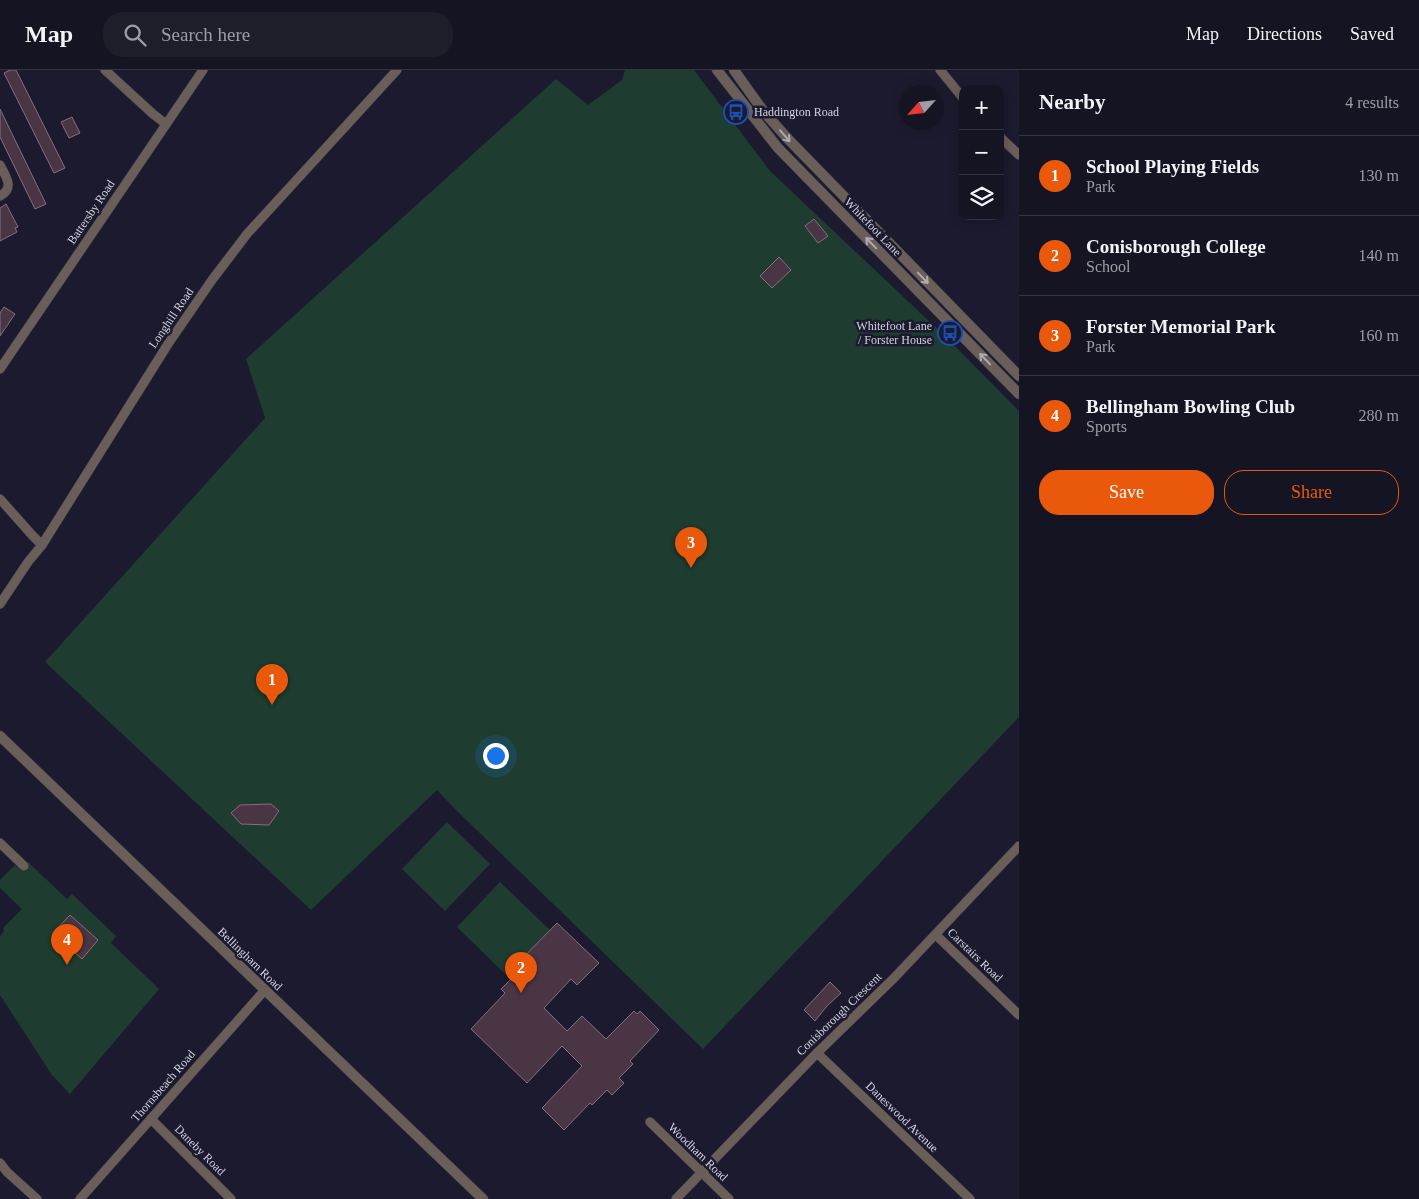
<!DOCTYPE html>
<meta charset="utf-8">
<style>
body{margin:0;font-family:"Times New Roman",serif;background:#1e1d2a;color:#f1f3f6}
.controls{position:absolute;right:15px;top:15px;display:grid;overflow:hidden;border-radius:10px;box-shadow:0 2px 12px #0003}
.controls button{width:45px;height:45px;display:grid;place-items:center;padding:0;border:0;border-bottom:1px solid #343340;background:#151422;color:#f1f3f6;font:25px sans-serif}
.compass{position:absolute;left:899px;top:15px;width:45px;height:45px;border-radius:50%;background:#151422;box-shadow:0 2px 12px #0003;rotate:243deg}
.you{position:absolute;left:495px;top:685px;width:18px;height:18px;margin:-12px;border:4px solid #fff;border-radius:50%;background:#1a73e8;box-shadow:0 0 0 8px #1a73e833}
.badge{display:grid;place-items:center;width:32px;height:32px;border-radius:50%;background:#ea580c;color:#fff;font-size:16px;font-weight:700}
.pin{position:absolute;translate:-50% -41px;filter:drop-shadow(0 1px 2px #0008)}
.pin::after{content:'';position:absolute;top:26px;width:18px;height:15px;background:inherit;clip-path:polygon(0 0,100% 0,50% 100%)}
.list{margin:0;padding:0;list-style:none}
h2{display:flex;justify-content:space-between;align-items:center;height:65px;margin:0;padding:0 20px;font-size:21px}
h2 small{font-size:16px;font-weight:400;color:#9d9ea5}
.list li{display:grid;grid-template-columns:32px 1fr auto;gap:15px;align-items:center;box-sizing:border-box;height:80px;padding:0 20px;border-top:1px solid #343340}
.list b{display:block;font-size:19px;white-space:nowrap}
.list p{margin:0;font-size:16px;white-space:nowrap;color:#9d9ea5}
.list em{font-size:16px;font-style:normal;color:#9d9ea5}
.actions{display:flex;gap:10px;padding:15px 20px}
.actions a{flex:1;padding:11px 0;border:1px solid #ea580c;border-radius:20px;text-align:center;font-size:18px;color:#ea580c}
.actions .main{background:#ea580c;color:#fff}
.icon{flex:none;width:28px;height:28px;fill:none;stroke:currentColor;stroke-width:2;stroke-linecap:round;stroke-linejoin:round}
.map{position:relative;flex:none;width:1019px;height:1129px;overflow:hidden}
header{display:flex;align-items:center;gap:30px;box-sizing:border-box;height:70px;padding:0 25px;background:#151422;border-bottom:1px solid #343340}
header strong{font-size:24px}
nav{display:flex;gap:28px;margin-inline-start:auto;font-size:18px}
.search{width:350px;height:45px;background:#1e1d2a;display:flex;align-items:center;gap:12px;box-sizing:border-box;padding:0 18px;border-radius:20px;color:#9d9ea5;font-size:19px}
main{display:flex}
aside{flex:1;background:#151422}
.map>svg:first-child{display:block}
.green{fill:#1e3c2f}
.building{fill:#4a3544;stroke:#866e7e}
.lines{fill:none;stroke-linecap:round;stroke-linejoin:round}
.minor-casing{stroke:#363447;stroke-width:10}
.tertiary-casing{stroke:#363447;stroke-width:11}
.minor{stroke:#6a5e59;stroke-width:9}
.tertiary{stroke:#6a5e59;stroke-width:10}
.oneway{stroke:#aeaab1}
.labels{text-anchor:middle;stroke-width:5;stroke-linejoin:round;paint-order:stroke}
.poi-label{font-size:12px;fill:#d3d3e1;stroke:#1c1a2e;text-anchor:start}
.street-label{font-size:12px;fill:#d3d3e1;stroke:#1c1a2e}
</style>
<header>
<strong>Map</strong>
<div class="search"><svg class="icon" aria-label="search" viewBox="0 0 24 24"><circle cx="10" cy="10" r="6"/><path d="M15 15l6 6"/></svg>Search here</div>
<nav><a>Map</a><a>Directions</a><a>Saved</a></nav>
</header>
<main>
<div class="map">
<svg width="1019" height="1129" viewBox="0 0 1019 1129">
<rect width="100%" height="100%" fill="#1c1a2e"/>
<g class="green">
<path d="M625 0H694L770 101 947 268 1019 341V647L703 979 457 741 437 720 311 840 45 592 265 348 246 289 556 9 588 35 622 10Z"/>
<path d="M447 752 490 794 445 841 402 799Z"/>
<path d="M28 792 67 829 72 824 116 866 111 873 159 919 70 1024 52 1005 0 925V866L4 861 3 858 22 839 0 818V810L15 795 21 800Z"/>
<path d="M500 812 550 860 506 905 457 857Z"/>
</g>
<g class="building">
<path d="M10 0H16L65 98 54 103 4 3Z"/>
<path d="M0 39 46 134 35 139 0 67Z"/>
<path d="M72 47 80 63 69 68 61 52Z"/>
<path d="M6 134 18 157 15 158 17 162 0 171V138Z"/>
<path d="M814 149 828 166 818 173 805 156Z"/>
<path d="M779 187 791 200 772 218 760 206Z"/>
<path d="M4 237 15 244 0 266V243Z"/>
<path d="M271 734 279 741 269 755 241 754 231 743 240 735Z"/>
<path d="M70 845 98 870 82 889 53 863Z"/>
<path d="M557 853 599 893 577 915 571 909 544 938 567 961 582 946 606 969 634 941 637 944 640 941 659 960 630 991 633 994 619 1008 624 1013 612 1025 607 1020 592 1035 590 1033 564 1060 542 1038 582 996 562 976 527 1013 471 959 505 923 501 919 512 908 507 904Z"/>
<path d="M830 912 841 923 827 936 815 951 804 940Z"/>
</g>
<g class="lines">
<defs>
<g id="minor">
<path d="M105 0 153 44 166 54"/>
<path d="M940 0 963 28"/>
<path d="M1000 67 1019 85"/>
<path d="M0 95C6 107 15 118 0 126"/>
<path d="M0 299 203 0"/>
<path d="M0 429 32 465 42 475"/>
<path d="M0 534 28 492 42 475 168 274 212 210 247 164 397 0"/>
<path d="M0 773 24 796"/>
<path d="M936 865 1019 945"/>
<path d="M817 983 970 1129"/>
<path d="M151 1049 231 1129"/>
<path d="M650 1052 729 1129"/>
<path d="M0 1093 7 1102 37 1129"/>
<path d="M80 1129 264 921"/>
<path d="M676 1129 817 983 894 908 1019 776"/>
</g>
<g id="tertiary">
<path d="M717 0 778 78 1019 324"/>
<path d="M734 0 764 42 789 70 1019 306"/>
<path d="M0 666 483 1129"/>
</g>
</defs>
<use href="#minor" class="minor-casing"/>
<use href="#tertiary" class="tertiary-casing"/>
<use href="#minor" class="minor"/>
<use href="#tertiary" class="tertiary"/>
</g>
<defs><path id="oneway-shaft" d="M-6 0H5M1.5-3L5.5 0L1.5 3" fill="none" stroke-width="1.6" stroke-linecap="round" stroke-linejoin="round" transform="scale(1.25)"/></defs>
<g class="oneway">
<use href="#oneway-shaft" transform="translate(785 66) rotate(49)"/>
<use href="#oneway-shaft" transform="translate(871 173) rotate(-134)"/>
<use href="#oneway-shaft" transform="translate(923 208) rotate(46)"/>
<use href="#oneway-shaft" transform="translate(985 289) rotate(-134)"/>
</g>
<defs>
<symbol id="bus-ring" viewBox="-11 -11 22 22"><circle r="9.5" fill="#1c1a2e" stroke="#1a4fb4" stroke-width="1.5"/><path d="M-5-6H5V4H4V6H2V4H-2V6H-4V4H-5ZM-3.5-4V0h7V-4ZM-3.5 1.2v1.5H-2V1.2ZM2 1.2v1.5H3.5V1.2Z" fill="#1a4fb4"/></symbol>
</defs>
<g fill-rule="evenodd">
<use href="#bus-ring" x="722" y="28" width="28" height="28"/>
<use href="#bus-ring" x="936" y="249" width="28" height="28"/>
</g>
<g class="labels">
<g class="poi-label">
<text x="754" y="46">Haddington Road</text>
<text x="932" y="260" text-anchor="end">Whitefoot Lane<tspan x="932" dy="14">/ Forster House</tspan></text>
</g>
<g class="street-label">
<text transform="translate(91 142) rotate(-56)" y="4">Battersby Road</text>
<text transform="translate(873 157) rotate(46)" y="4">Whitefoot Lane</text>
<text transform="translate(171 248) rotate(-56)" y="4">Longhill Road</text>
<text transform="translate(975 885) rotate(44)" y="4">Carstairs Road</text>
<text transform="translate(250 889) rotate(44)" y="4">Bellingham Road</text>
<text transform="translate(839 944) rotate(-44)" y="4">Conisborough Crescent</text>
<text transform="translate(163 1016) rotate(-49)" y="4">Thornsbeach Road</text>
<text transform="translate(902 1047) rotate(44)" y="4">Daneswood Avenue</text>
<text transform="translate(200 1080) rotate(45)" y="4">Daneby Road</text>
<text transform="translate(698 1082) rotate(44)" y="4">Woodham Road</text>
</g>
</g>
</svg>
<div class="controls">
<button>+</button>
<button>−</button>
<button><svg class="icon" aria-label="layers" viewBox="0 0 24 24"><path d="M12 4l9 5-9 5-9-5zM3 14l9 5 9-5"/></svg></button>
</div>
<svg class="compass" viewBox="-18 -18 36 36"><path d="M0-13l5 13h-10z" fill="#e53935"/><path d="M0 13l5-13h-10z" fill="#9d9ea5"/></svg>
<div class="you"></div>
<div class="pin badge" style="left:272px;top:635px">1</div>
<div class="pin badge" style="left:521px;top:923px">2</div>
<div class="pin badge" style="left:691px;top:498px">3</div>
<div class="pin badge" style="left:67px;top:895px">4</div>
</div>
<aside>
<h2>Nearby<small>4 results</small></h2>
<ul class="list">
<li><span class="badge">1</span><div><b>School Playing Fields</b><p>Park</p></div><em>130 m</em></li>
<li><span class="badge">2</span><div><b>Conisborough College</b><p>School</p></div><em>140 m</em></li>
<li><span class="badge">3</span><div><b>Forster Memorial Park</b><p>Park</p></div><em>160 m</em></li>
<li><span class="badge">4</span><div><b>Bellingham Bowling Club</b><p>Sports</p></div><em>280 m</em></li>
</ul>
<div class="actions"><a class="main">Save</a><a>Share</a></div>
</aside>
</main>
